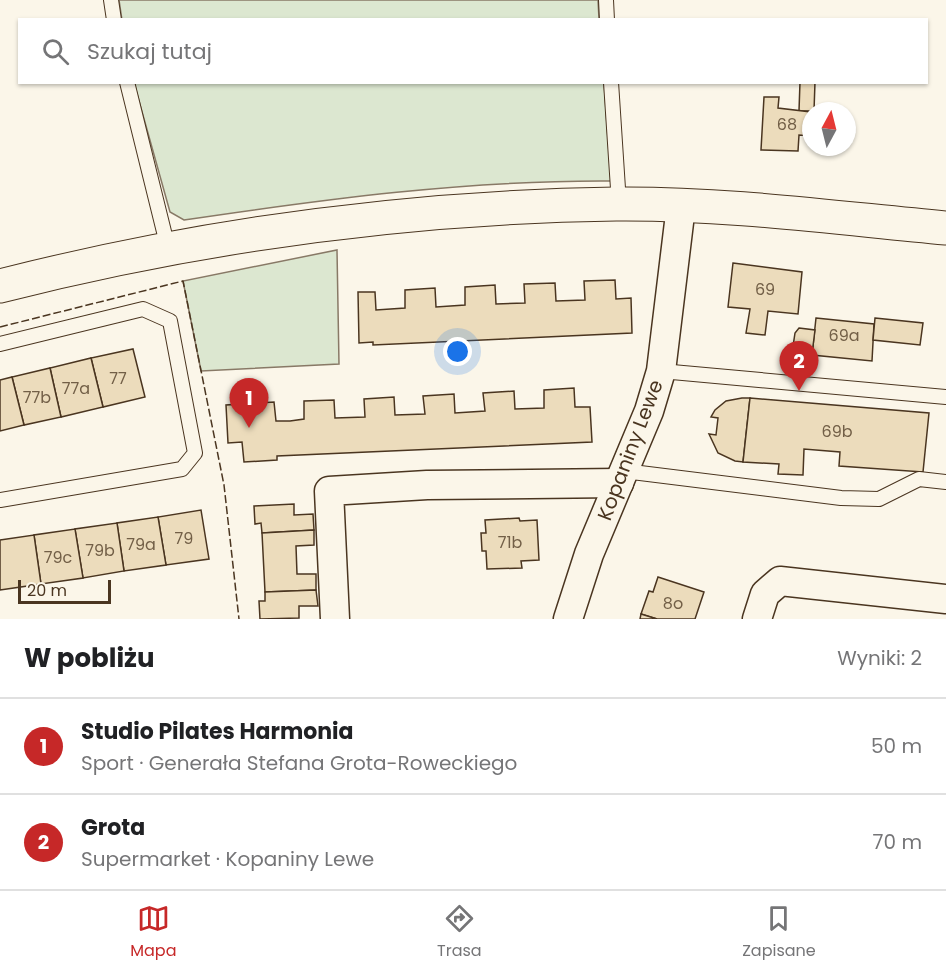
<!DOCTYPE html>
<html lang="pl">
<meta charset="utf-8">
<style>
body{margin:0;font-family:Poppins,sans-serif;background:#f6f6f6;color:#202124}
.compass{position:absolute;left:802px;top:102px;width:54px;height:54px;border-radius:50%;background:#fff;box-shadow:0 2px 4px #0004;rotate:7deg}
.scale{position:absolute;left:18px;bottom:15px;width:93px;box-sizing:border-box;padding-left:6px;border:3px solid #4a3520;border-top:0;font-size:16px;line-height:21px;white-space:nowrap;color:#4a3520;-webkit-text-stroke:4px #fbf6e9;paint-order:stroke}
.you{position:absolute;left:458px;top:352px;width:21px;height:21px;margin:-15px;border:4px solid #fff;border-radius:50%;background:#1a73e8;box-shadow:0 0 0 9px #1a73e833}
.badge{display:grid;place-items:center;width:39px;height:39px;border-radius:50%;background:#c62828;color:#fff;font-size:20px;font-weight:700}
.pin{position:absolute;translate:-50% -50px;filter:drop-shadow(0 2px 3px #0008)}
.pin::after{content:'';position:absolute;top:32px;width:21px;height:18px;background:inherit;clip-path:polygon(0 0,100% 0,50% 100%)}
.list{margin:0;padding:0;list-style:none}
h2{display:flex;justify-content:space-between;align-items:center;height:78px;margin:0;padding:0 24px;font-size:26px}
h2 small{font-size:20px;font-weight:400;color:#757577}
.list li{display:grid;grid-template-columns:39px 1fr auto;gap:18px;align-items:center;box-sizing:border-box;height:96px;padding:0 24px;border-top:2px solid #e0e0e0}
.list b{display:block;font-size:22px;white-space:nowrap}
.list p{margin:0;font-size:20px;white-space:nowrap;color:#757577}
.list em{font-size:20px;font-style:normal;color:#757577}
.icon{flex:none;width:33px;height:33px;fill:none;stroke:currentColor;stroke-width:2;stroke-linecap:round;stroke-linejoin:round}
.map{position:relative;flex:none;width:946px;height:619px;overflow:hidden}
.search{position:absolute;background:#fff;box-shadow:0 2px 4px #0004;left:18px;right:18px;top:18px;height:66px;display:flex;align-items:center;gap:15px;box-sizing:border-box;padding:0 21px;border-radius:0px;color:#757577;font-size:22px}
.sheet{height:270px;background:#fff}
nav{display:flex;justify-content:space-around;align-items:center;box-sizing:border-box;height:84px;border-top:2px solid #e0e0e0;background:#fff;font-size:16px;color:#757577}
nav a{display:grid;justify-items:center;gap:3px}
nav .on{color:#c62828}
.map>svg:first-child{display:block}
.green{fill:#dce7d0;stroke:#887966;stroke-width:1.5}
.building{fill:#ecdcbc;stroke:#4a3520;stroke-width:1.5}
.lines{fill:none;stroke-linecap:round;stroke-linejoin:round}
.service-casing{stroke:#4a3520;stroke-width:16}
.minor-casing{stroke:#4a3520;stroke-width:31}
.tertiary-casing{stroke:#4a3520;stroke-width:35}
.service{stroke:#fbf6e9;stroke-width:14}
.minor{stroke:#fbf6e9;stroke-width:28}
.tertiary{stroke:#fbf6e9;stroke-width:33}
.fence{stroke:#4a3520;stroke-width:1.5;stroke-dasharray:8 3;stroke-linecap:butt}
.labels{text-anchor:middle;stroke-width:4.5;stroke-linejoin:round;paint-order:stroke}
.number-label{font-size:16px;fill:#725f47}
.street-label{font-size:20px;fill:#4a3520;stroke:#fbf6e9}
</style>
<div class="map">
<svg width="946" height="619" viewBox="0 0 946 619">
<rect width="100%" height="100%" fill="#fbf6e9"/>
<g class="green">
<path d="M119 0H598L599 19 122 20Z"/>
<path d="M134 83H604L611 181C467 180 326 199 184 220L170 212Z"/>
<path d="M337 250 339 364 201 371 183 281Z"/>
</g>
<g class="building">
<path d="M800 82H815L814 111H799Z"/>
<path d="M764 97H779L778 108 811 112V136L799 135 798 151 761 150Z"/>
<path d="M733 263 802 272 798 314 768 311 765 335 746 333 750 309 728 307Z"/>
<path d="M615 280 616 299 631 298 632 333 373 345V342L359 343 358 292H375L376 310 405 308V290L435 288 436 307 465 305V287L495 285 496 304 525 303 524 284 555 283 556 301 585 300 584 281Z"/>
<path d="M816 318 874 324 872 361 812 355Z"/>
<path d="M875 318 923 323 920 345 873 340Z"/>
<path d="M799 328 815 330 812 354 792 353 795 333Z"/>
<path d="M133 349 145 397 103 407 91 358Z"/>
<path d="M91 358 103 407 61 417 50 368Z"/>
<path d="M50 368 61 417 24 425 12 377Z"/>
<path d="M12 377 24 425 0 431V380Z"/>
<path d="M574 388 575 407H590L592 442 277 456V460L244 462 242 442 228 443 226 405 274 402 276 421H290L304 419V401L334 400 335 418 365 417 364 399 394 397 395 415 425 414 423 396 454 394 455 413 485 411 483 393 514 391 515 409 544 408V390Z"/>
<path d="M742 398H750L743 462 735 461 718 453 709 434 716 435 718 418 711 417 715 410 726 401Z"/>
<path d="M750 398 929 413 923 472 839 466 840 452 804 449 803 475 778 474 779 464 743 462Z"/>
<path d="M294 504V515L313 514 314 530 262 533 261 523 255 524 254 506Z"/>
<path d="M201 510 209 559 166 565 158 517Z"/>
<path d="M158 517 166 565 124 571 117 523Z"/>
<path d="M519 518 520 521 537 520 539 560 521 561 522 568 487 569 486 551H482L481 533H486L485 520Z"/>
<path d="M117 523 124 571 83 578 75 529Z"/>
<path d="M75 529 83 578 41 584 34 535Z"/>
<path d="M314 530V545L296 546 297 574H316V590L265 592 262 533Z"/>
<path d="M34 535 41 584 0 590V540Z"/>
<path d="M658 577 704 592 695 619H657L641 614 649 591 653 592Z"/>
<path d="M316 590 318 606H299V618L260 619 259 601H265V592Z"/>
<path d="M641 614 657 619H640Z"/>
</g>
<g class="lines">
<defs>
<g id="service">
<path d="M111 0 114 20"/>
<path d="M606 0 607 20"/>
<path d="M127 82 168 248"/>
<path d="M611 82 619 204"/>
<path d="M0 344 143 309 170 321 195 453 182 469 0 500"/>
<path d="M661 371 946 397"/>
<path d="M624 471 841 498 879 499 919 479 946 482"/>
</g>
<g id="minor">
<path d="M335 619 329 491 427 485 619 483"/>
<path d="M568 619 589 554 649 411 661 371 681 206"/>
<path d="M757 619 765 594 780 581 946 599"/>
</g>
<path id="tertiary" d="M0 286C201 235 408 207 616 204 726 203 837 218 946 228"/>
</defs>
<use href="#service" class="service-casing"/>
<use href="#minor" class="minor-casing"/>
<use href="#tertiary" class="tertiary-casing"/>
<use href="#service" class="service"/>
<use href="#minor" class="minor"/>
<use href="#tertiary" class="tertiary"/>
<path class="fence" d="M0 327 183 281 224 485 239 619"/>
</g>
<g class="labels">
<g class="number-label">
<text x="787" y="130">68</text>
<text x="765" y="295">69</text>
<text x="844" y="341">69a</text>
<text x="118" y="384">77</text>
<text x="76" y="394">77a</text>
<text x="37" y="403">77b</text>
<text x="837" y="437">69b</text>
<text x="184" y="544">79</text>
<text x="510" y="548">71b</text>
<text x="141" y="550">79a</text>
<text x="100" y="556">79b</text>
<text x="58" y="563">79c</text>
<text x="673" y="609">8o</text>
</g>
<g class="street-label">
<text transform="translate(630 450) rotate(-69)" y="7">Kopaniny Lewe</text>
</g>
</g>
</svg>
<svg class="compass" viewBox="-18 -18 36 36"><path d="M0-13l5 13h-10z" fill="#e53935"/><path d="M0 13l5-13h-10z" fill="#757577"/></svg>
<div class="scale">20 m</div>
<div class="you"></div>
<div class="pin badge" style="left:249px;top:428px">1</div>
<div class="pin badge" style="left:799px;top:391px">2</div>
<div class="search"><svg class="icon" aria-label="search" viewBox="0 0 24 24"><circle cx="10" cy="10" r="6"/><path d="M15 15l6 6"/></svg>Szukaj tutaj</div>
</div>
<section class="sheet">
<h2>W pobliżu<small>Wyniki: 2</small></h2>
<ul class="list">
<li><span class="badge">1</span><div><b>Studio Pilates Harmonia</b><p>Sport · Generała Stefana Grota-Roweckiego</p></div><em>50 m</em></li>
<li><span class="badge">2</span><div><b>Grota</b><p>Supermarket · Kopaniny Lewe</p></div><em>70 m</em></li>
</ul>
</section>
<nav>
<a class="on"><svg class="icon" aria-label="map" viewBox="0 0 24 24"><path d="M3 6l6-2 6 2 6-2v14l-6 2-6-2-6 2zM9 4v14M15 6v14"/></svg>Mapa</a>
<a><svg class="icon" aria-label="directions" viewBox="0 0 24 24"><path d="M12 3l9 9-9 9-9-9zM9 14v-3h6M13 9l2 2-2 2"/></svg>Trasa</a>
<a><svg class="icon" aria-label="saved" viewBox="0 0 24 24"><path d="M7 4h10v16l-5-4-5 4z"/></svg>Zapisane</a>
</nav>
